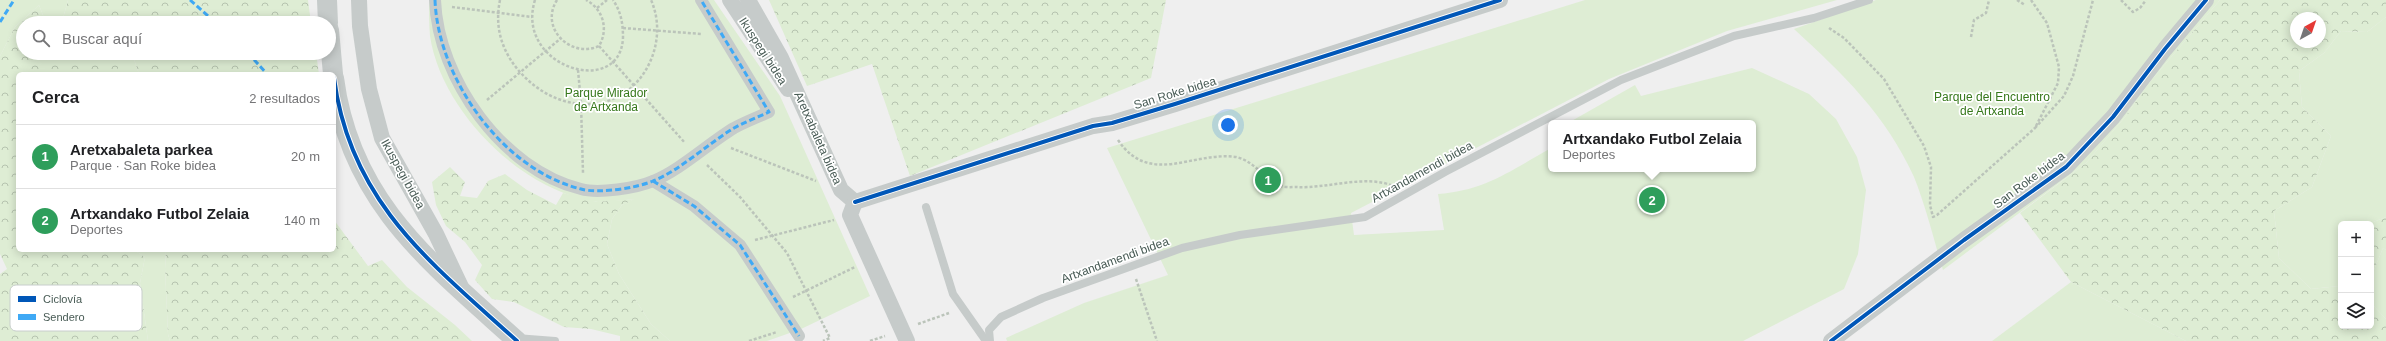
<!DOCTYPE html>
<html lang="es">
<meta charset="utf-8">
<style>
body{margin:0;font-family:Arial,sans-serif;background:#f6f6f6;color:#202124}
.controls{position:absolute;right:12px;bottom:12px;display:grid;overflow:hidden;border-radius:6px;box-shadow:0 2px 10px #0003}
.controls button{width:36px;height:36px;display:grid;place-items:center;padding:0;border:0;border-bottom:1px solid #e0e0e0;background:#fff;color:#202124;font:20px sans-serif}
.compass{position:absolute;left:2290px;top:12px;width:36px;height:36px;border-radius:50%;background:#fff;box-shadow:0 2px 10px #0003;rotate:40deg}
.you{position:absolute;left:1228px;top:125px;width:14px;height:14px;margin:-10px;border:3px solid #fff;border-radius:50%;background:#1a73e8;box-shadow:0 0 0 6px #1a73e833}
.badge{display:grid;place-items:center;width:26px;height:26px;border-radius:50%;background:#828e8a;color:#fff;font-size:13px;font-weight:700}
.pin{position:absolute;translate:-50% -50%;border:2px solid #fff;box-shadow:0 1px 4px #0006}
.popup{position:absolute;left:1548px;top:120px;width:208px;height:52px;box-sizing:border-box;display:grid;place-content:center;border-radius:6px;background:#fff;filter:drop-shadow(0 1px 3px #0005);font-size:13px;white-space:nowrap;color:#757577}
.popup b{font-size:15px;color:#202124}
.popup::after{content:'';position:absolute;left:50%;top:100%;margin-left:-8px;border:8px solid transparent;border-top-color:#fff}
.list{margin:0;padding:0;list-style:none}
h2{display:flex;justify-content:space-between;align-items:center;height:52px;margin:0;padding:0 16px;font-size:17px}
h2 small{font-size:13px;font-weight:400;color:#757577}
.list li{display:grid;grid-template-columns:26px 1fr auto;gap:12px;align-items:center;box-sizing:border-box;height:64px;padding:0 16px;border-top:1px solid #e0e0e0}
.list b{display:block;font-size:15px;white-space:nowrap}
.list p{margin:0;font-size:13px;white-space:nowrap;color:#757577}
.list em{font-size:13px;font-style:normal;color:#757577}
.icon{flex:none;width:22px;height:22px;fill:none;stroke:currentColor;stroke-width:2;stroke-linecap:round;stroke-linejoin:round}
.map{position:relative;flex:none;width:2386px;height:341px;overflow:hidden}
.search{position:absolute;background:#fff;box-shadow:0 2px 10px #0003;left:16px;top:16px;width:320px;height:44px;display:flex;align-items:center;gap:10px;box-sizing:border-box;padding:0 14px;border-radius:22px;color:#757577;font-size:15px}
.panel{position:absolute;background:#fff;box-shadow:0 2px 10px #0003;left:16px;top:72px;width:320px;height:180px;border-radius:6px}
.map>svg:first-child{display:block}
.green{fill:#deedd4}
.forest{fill:url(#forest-crowns);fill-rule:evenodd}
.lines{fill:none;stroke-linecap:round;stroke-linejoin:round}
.path{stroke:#bbc4ba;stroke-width:2.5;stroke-dasharray:3 2;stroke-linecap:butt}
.service{stroke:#c6cbca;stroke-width:8}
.pedestrian{stroke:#c6cbca;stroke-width:12}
.minor{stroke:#c6cbca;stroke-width:16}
.tertiary{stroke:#c6cbca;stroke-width:20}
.quiet{stroke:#3fa9f5;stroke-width:3;stroke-dasharray:6 3;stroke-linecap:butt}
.cycleway-casing{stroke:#fff;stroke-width:6}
.cycleway{stroke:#0057b8;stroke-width:4}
.labels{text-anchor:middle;stroke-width:3.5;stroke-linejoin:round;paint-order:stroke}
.street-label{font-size:12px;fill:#475a54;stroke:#fff}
.park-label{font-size:12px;fill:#36781b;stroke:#fff}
.key{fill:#fff;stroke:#c8cecc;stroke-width:1}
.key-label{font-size:11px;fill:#475a54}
</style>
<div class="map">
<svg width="2386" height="341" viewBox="0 0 2386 341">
<defs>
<pattern id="forest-crowns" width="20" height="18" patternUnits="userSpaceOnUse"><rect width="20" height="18" fill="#deedd4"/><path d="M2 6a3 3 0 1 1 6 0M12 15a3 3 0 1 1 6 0" fill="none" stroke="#b6c3af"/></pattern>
</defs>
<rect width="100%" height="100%" fill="#efefef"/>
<g class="green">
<path d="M0 0H68L62 22 46 23 39 5 15 27 0 56Z"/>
<path d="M429 0H714L780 96 870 296 801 329 767 341H670L651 324 619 274 607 244 612 219 622 205 634 199C622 200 609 202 598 202 580 201 561 192 546 185 493 158 439 97 430 36 429 25 429 12 429 0Z"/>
<path d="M1585 0H1837L1727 31 1609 79 1351 213 1354 235 1444 230 1438 194C1484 191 1512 170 1551 148V169H1753V123H1568L1635 85 1641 96 1752 68 1809 94 1836 119 1857 157 1866 190 1858 254 1844 289 1743 341H1007L1006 338 1084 303 1168 275 1107 148Z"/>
<path d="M1876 0H2220L2149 83 2125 117 2086 163 1943 270C1934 240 1926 207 1914 177 1886 115 1843 74 1794 29Z"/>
<path d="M2386 17V217L2368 224H2341V279L2339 286 2311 289 2279 258 2274 211 2312 187 2331 136 2302 107 2299 71 2324 53 2341 31 2367 32Z"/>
<path d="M118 53H132L139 74H118Z"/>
<path d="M2383 248 2386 250V319L2371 303V277Z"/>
<path d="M134 250H166L165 269 168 334 170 341H148L140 283 145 257Z"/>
<path d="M2071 282 2186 341H1992Z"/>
</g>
<g class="forest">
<path d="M68 0H308L311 23H52L62 22Z"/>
<path d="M769 0H1166L1151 78 910 176 872 64 807 86Z"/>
<path d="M2220 0H2386V17L2367 32 2341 31 2324 53 2299 71 2302 107 2331 136 2312 187 2274 211 2279 258 2311 289 2339 286 2341 279V326H2371V303L2386 319V341H2186L2071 282 2020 213 2086 163 2125 117 2149 83ZM2296 18H2320V42H2296Z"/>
<path d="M39 5 46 23H23V53H118V74H18V250H134L145 257 140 283 148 341H0V274L7 269 0 254V56L15 27Z"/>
<path d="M132 53H316L319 74H139Z"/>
<path d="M450 167 465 182 460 196 477 198 488 181 505 174 527 190 556 205 563 193 597 202 635 199 622 205 612 219 607 244 619 274 651 324 670 341H620V336L591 329 564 327 514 302 492 299 475 280 482 265 465 242 446 226 436 205 432 182Z"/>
<path d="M2386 217V250L2383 248 2371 277V224H2368Z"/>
<path d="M334 220 368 266 382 260 407 287 455 325 472 341H170L168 334 165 269 166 250H334Z"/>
</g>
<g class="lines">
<g class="path">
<path d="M500 0C495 24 500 46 515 66 535 92 566 109 600 103 646 94 669 40 651 0"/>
<path d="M535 0C514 67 620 99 623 38 623 23 621 12 613 0"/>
<path d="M557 0C539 28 571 59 599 46 609 29 603 9 586 0"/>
<path d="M2017 0 2025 5"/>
<path d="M2031 0 2047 23 2059 67 2058 83 2035 128 2064 96 2073 76 2093 0"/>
<path d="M2121 0 2133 12 2140 8 2146 0"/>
<path d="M452 7 532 17"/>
<path d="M597 8 607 0"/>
<path d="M623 28 702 34"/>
<path d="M1829 28 1844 38 1884 79 1924 146 1931 167 1930 205 1933 217 1937 215 2035 128"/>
<path d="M1971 37 1974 20 1986 13 1989 0"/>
<path d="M599 46 685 143"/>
<path d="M578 70 581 103 583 173"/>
<path d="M487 100 560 39"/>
<path d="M1118 140C1150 187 1192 151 1236 157 1252 160 1265 178 1279 185 1283 188 1292 187 1297 187 1326 189 1366 174 1393 186"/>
<path d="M731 148 816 181"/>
<path d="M707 165 740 197 787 253 830 338 823 341"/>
<path d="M755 240 834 220"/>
<path d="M1136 279 1157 341"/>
<path d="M793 297 855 267"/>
<path d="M918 324 949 313"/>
<path d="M749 341 777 332"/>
<path d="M870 341 885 336"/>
</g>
<g class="service">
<path d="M926 207 953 294 986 341"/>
<path d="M516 338 555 341"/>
<path d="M990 341 989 330 1001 317 1043 298 1182 248 1240 235 1365 217 1445 172 1621 80 1734 36 1814 18 1869 0"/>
</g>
<g class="pedestrian">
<path d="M435 0C438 79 503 170 581 189 598 194 637 188 653 181 679 171 709 143 734 128 745 122 758 117 769 112L701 0"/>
<path d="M653 181 694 206 740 245 799 336"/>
</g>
<g class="minor">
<path d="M359 0 360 26 369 89 382 138 436 234 461 287"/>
<path d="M730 0 788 89"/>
<path d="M748 0 781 58 841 190 855 202"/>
<path d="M855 202 1093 126 1112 123 1175 104 1500 0"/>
<path d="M855 202 850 215 907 341"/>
<path d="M1831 341 1964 240 2066 167 2113 117 2165 49 2206 0"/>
</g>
<g class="tertiary">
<path d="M327 0 328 23"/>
<path d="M329 30 333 74"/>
<path d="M334 78C350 202 431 263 517 341"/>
</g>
<g class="quiet">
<path d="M190 0 216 23"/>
<path d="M435 0C438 79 503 170 581 189 598 194 637 188 653 181 679 171 709 143 734 128 745 122 758 117 769 112L701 0"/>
<path d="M0 22 14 0"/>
<path d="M248 53 267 74"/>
<path d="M653 181 694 206 740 245 799 336"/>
</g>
<defs>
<g id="cycleway">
<path d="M334 78C350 202 431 263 517 341"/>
<path d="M855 202 1093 126 1112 123 1175 104 1500 0"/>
<path d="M1831 341 1964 240 2066 167 2113 117 2165 49 2206 0"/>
</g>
</defs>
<use href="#cycleway" class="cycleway-casing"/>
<use href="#cycleway" class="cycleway"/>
</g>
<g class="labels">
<g class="street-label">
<text transform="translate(763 51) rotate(57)" y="4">Ikuspegi bidea</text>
<text transform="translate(1175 93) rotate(-17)" y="4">San Roke bidea</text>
<text transform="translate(818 138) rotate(66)" y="4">Aretxabaleta bidea</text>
<text transform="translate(1422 172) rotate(-29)" y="4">Artxandamendi bidea</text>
<text transform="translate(403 174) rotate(61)" y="4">Ikuspegi bidea</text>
<text transform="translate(2029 180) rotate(-37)" y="4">San Roke bidea</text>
<text transform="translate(1115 260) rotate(-20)" y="4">Artxandamendi bidea</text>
</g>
<g class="park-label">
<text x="606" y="97">Parque Mirador<tspan x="606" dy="14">de Artxanda</tspan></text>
<text x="1992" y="101">Parque del Encuentro<tspan x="1992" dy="14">de Artxanda</tspan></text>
</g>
</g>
<rect x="10" y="285" width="132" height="46" rx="6" class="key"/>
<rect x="18" y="296" width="18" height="6" fill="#0057b8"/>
<rect x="18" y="314" width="18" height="6" fill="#3fa9f5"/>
<g class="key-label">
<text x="43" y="303">Ciclovía</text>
<text x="43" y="321">Sendero</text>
</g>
</svg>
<div class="controls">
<button>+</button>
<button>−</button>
<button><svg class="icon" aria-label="layers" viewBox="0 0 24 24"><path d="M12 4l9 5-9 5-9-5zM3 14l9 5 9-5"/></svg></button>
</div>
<svg class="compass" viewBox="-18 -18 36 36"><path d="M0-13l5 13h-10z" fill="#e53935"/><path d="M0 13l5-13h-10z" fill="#757577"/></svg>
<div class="you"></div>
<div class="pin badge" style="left:1268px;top:180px;background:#2e9e5b">1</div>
<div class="pin badge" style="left:1652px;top:200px;background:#2e9e5b">2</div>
<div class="popup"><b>Artxandako Futbol Zelaia</b>Deportes</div>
<div class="search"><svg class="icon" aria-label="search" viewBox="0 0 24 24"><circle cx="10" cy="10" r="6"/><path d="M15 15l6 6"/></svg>Buscar aquí</div>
<section class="panel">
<h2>Cerca<small>2 resultados</small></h2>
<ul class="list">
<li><span class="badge" style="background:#2e9e5b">1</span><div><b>Aretxabaleta parkea</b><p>Parque · San Roke bidea</p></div><em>20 m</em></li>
<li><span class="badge" style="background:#2e9e5b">2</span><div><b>Artxandako Futbol Zelaia</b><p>Deportes</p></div><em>140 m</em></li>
</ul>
</section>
</div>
